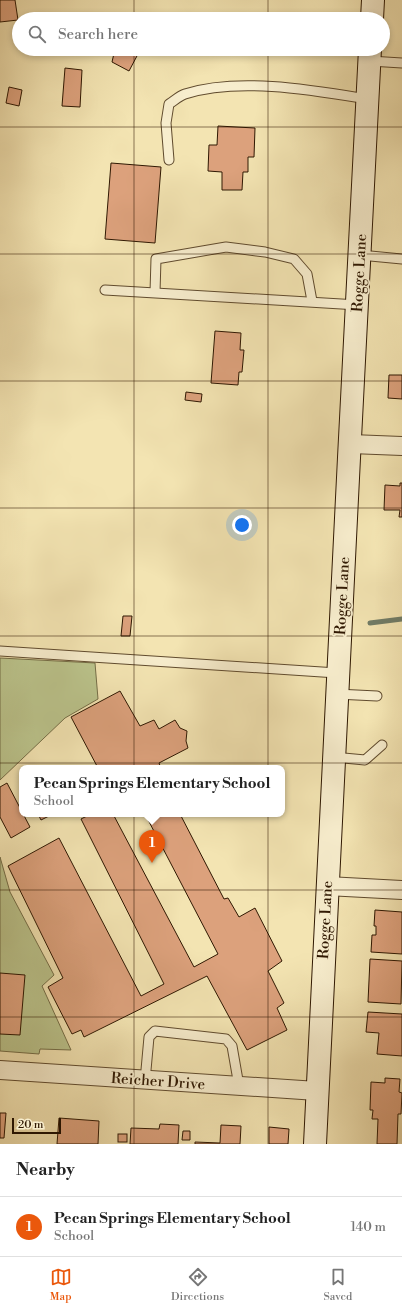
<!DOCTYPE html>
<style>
body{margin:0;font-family:"Libre Bodoni",serif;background:#f2f2f2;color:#222}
.scale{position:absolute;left:12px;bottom:10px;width:49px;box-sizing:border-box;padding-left:4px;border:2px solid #2f1802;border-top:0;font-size:11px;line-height:14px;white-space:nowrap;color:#2f1802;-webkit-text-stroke:3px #f7edcd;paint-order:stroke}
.you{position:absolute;left:242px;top:525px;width:14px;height:14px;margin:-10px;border:3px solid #fff;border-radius:50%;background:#1a73e8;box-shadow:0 0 0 6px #1a73e833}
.badge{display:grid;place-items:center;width:26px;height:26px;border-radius:50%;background:#ea580c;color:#fff;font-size:13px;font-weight:700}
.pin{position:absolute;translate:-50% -33px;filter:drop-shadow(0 1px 2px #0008)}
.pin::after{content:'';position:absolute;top:21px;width:14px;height:12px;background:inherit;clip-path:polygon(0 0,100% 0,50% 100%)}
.popup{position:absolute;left:19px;top:765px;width:266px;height:52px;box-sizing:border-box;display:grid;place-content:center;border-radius:8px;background:#fff;filter:drop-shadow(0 1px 3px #0005);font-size:13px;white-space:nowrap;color:#767676}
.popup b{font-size:15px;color:#222}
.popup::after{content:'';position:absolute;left:50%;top:100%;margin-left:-8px;border:8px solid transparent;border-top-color:#fff}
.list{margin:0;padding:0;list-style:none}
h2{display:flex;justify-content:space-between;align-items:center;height:52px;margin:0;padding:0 16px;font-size:17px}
h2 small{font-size:13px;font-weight:400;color:#767676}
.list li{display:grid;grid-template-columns:26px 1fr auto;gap:12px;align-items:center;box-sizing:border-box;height:60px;padding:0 16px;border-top:1px solid #e0e0e0}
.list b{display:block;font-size:15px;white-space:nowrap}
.list p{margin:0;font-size:13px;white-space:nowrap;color:#767676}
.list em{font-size:13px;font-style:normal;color:#767676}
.icon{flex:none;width:22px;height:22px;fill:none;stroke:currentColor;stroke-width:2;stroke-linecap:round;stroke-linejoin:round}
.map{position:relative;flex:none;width:402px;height:1144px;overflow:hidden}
.search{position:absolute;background:#fff;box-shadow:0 2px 6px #0003;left:12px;right:12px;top:12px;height:44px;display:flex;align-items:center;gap:10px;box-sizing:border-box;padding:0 14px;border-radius:22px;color:#767676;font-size:15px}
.sheet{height:112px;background:#fff}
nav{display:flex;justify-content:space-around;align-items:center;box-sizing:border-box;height:56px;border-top:1px solid #e0e0e0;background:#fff;font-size:11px;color:#767676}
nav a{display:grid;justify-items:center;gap:2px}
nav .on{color:#ea580c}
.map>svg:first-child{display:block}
.green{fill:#bbc48c;stroke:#756e47}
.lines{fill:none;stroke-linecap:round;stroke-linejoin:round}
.stream{stroke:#707c67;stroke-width:5}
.building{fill:#dca17c;stroke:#2f1802}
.lane-casing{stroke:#604b2e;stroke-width:11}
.street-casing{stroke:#604b2e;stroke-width:20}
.secondary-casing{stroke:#2f1802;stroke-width:24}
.lane{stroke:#f7edcd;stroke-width:9}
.street{stroke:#f7edcd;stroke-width:18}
.secondary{stroke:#f7edcd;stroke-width:22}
.grid{fill:none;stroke:#2f1802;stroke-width:1;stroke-opacity:0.55}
.labels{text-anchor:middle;stroke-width:3.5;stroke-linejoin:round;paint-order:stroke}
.street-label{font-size:15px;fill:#2f1802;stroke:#f7edcd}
</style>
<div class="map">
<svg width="402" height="1144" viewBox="0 0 402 1144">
<rect width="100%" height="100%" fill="#f3e4b2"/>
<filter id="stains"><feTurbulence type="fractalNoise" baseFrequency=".005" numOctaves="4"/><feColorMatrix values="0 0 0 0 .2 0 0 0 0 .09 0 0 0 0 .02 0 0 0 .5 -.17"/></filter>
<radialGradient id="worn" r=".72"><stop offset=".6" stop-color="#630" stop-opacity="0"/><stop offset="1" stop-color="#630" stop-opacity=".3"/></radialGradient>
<g class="green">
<path d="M0 658 95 663 98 699 65 718 0 780Z"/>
<path d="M0 857 10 892 54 975 42 986 71 1050 40 1049 39 1054 0 1051Z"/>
</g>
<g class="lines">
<path class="stream" d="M370 623 402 619"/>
</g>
<g class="building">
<path d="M0 0H15L18 20 0 22Z"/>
<path d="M115 49H128L138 54 129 71 112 62Z"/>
<path d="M65 68 82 70 80 107 62 106Z"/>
<path d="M9 87 22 90 19 106 6 103Z"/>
<path d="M218 126 255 128 254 157H248V172H243L242 190H222V172L208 171 209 145H217Z"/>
<path d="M111 163 161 167 155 243 105 239Z"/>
<path d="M215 331 241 333 240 350H244L242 372H239L238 385 211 383Z"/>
<path d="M389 375H402V399L388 398Z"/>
<path d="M186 392 202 394 201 402 185 400Z"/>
<path d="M400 483H402V517H399L400 510H384L385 485 400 486Z"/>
<path d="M123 616H132L130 636H121Z"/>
<path d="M120 691 140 726 154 720 159 729 175 720 180 728 187 731 186 741 188 748 159 763 161 768H98L71 717Z"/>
<path d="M7 783 30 827 11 838 0 817V787Z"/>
<path d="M38 814H53L41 820Z"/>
<path d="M91 814H113L194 967 218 954 145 814H180L224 899 228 898 239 917 255 908 282 961 268 971 284 1003 277 1008 287 1030 247 1050 207 976 84 1037 81 1030 72 1034 48 987 63 978 8 866 59 838 141 996 164 984 81 819Z"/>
<path d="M375 910 402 912V954L371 952 372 935H376V926H374Z"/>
<path d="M370 959 402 961 401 1004 368 1002Z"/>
<path d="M0 973 25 975 20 1035 0 1034Z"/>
<path d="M368 1012 402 1014V1056L377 1054 379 1033 366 1032Z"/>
<path d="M385 1078 400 1079 399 1092 402 1093 401 1114H398L397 1144H377L378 1119H372L373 1110H370L371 1082 385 1083Z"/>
<path d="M0 1113H6L4 1138H0Z"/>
<path d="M59 1118 99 1121 98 1144H57Z"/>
<path d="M160 1124 179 1125 178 1144H130L131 1128 159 1129Z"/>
<path d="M221 1125 241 1126 240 1144H195V1142L220 1143Z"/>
<path d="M269 1127 289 1129 288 1144H269Z"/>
<path d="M183 1131H190V1140H182Z"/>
<rect x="118" y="1134" width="9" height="8"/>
</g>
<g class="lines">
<defs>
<g id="lane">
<path d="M370 61 402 63"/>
<path d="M169 160 166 123 169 104C174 101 179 96 185 94 238 77 312 90 367 99"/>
<path d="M360 255 402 259"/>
<path d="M105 290 358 305"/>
<path d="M155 292 156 259 226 247 265 252 294 259 307 274 312 301"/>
<path d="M0 651 337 673"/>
<path d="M336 694 377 696"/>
<path d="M333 757 365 760 382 745"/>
<path d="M145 1081 149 1037 155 1031 226 1039 232 1046 239 1086"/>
</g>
<g id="street">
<path d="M351 444 402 446"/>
<path d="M327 886 402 890"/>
<path d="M0 1070 317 1091"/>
</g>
<g id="secondary">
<path d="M372 19 373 0"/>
<path d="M315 1144C331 779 352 414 370 49"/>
</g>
</defs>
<use href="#lane" class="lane-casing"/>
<use href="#street" class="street-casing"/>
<use href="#secondary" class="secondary-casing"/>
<use href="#lane" class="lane"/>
<use href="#street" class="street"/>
<use href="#secondary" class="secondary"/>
</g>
<path class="grid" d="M134 0V19M268 0V19M134 49V1144M268 49V1144M0 127H402M0 254H402M0 381H402M0 508H402M0 636H402M0 763H402M0 890H402M0 1017H402"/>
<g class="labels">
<g class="street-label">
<text transform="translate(359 273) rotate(-87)" y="5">Rogge Lane</text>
<text transform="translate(342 596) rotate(-87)" y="5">Rogge Lane</text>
<text transform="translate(325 920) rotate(-87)" y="5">Rogge Lane</text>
<text transform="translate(158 1081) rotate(4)" y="5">Reicher Drive</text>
</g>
</g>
<rect width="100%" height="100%" filter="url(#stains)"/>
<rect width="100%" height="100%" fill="url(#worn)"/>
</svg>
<div class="scale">20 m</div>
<div class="you"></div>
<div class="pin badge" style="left:152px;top:863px">1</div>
<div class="popup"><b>Pecan Springs Elementary School</b>School</div>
<div class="search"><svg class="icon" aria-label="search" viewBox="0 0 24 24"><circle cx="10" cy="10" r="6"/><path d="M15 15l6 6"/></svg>Search here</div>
</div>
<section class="sheet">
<h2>Nearby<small></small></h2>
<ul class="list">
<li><span class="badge">1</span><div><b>Pecan Springs Elementary School</b><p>School</p></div><em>140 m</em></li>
</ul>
</section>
<nav>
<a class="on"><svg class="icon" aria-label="map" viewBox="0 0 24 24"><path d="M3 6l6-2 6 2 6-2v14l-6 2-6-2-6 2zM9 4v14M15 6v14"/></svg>Map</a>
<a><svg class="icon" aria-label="directions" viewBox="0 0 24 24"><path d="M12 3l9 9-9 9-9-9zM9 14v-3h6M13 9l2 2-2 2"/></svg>Directions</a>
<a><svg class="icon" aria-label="saved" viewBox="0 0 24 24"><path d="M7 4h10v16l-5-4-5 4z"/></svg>Saved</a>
</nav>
